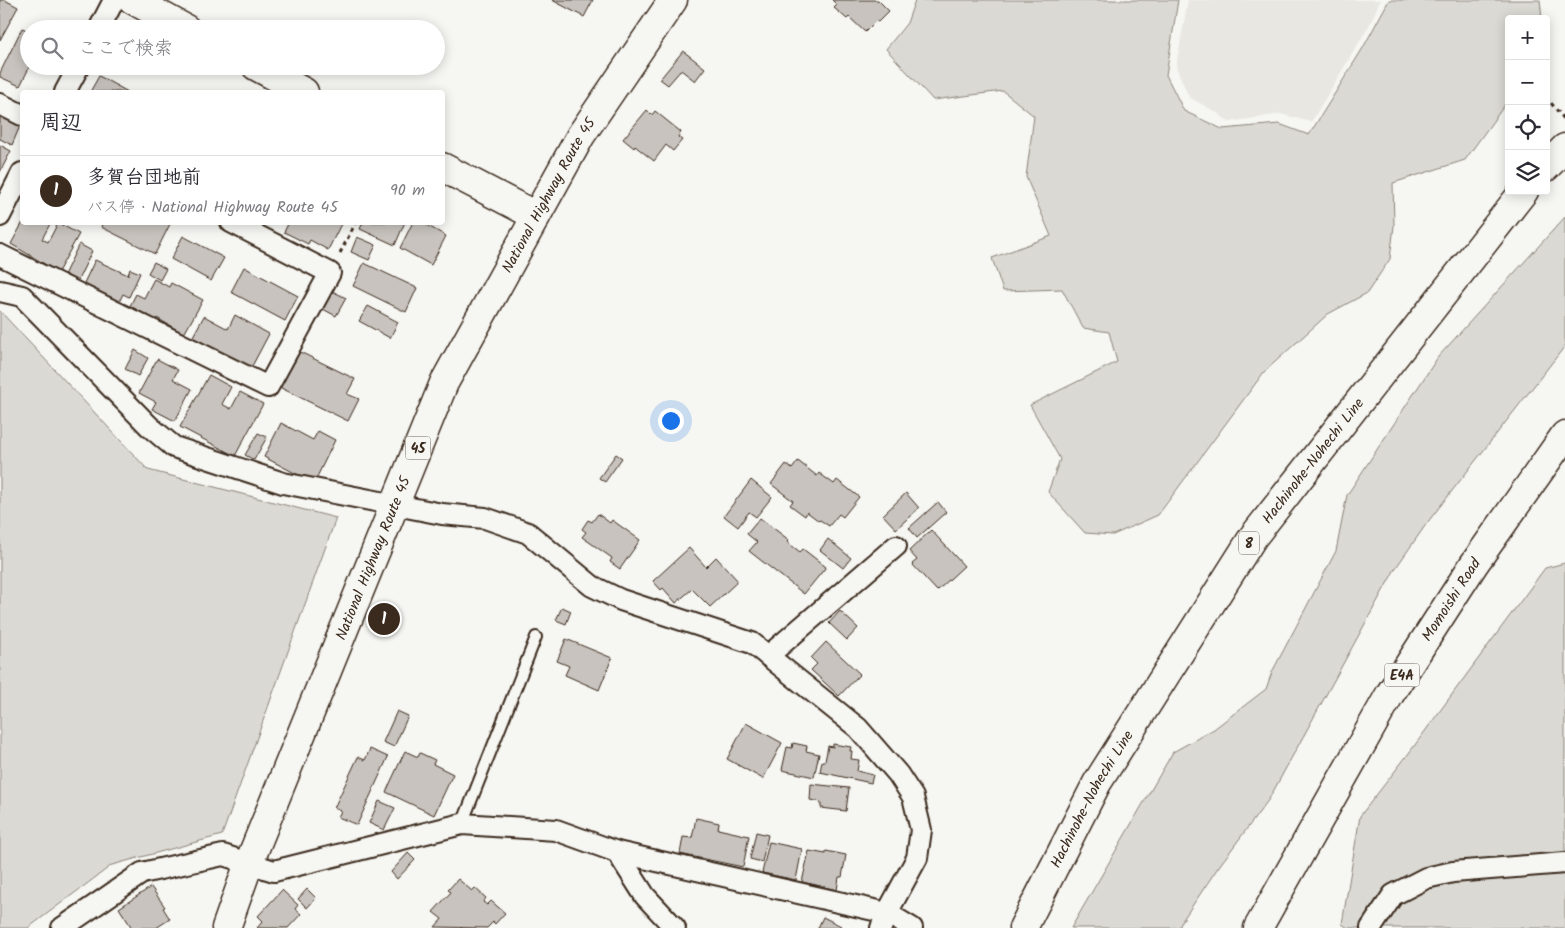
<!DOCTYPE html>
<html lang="ja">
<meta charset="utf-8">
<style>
body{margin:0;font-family:Kalam,"Klee One",sans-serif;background:#f2f2f3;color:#2b2b33}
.controls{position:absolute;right:15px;top:15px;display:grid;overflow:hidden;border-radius:5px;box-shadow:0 2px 12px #0003}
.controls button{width:45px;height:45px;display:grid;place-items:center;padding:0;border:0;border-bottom:1px solid #e1e1e2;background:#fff;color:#2b2b33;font:25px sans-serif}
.you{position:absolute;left:670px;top:420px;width:18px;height:18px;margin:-12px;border:4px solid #fff;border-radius:50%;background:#1a73e8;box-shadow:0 0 0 8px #1a73e833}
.badge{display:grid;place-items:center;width:32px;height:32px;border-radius:50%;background:#3b2a1e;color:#fff;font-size:16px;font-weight:700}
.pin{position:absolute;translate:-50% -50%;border:2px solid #fff;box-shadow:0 1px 5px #0006}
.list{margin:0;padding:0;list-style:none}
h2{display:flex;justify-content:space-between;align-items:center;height:65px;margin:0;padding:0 20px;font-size:21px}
h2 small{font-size:16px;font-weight:400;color:#7c7c81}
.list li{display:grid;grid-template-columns:32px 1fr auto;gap:15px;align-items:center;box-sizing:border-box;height:70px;padding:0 20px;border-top:1px solid #e1e1e2}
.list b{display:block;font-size:19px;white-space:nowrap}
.list p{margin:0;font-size:16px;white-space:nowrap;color:#7c7c81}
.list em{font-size:16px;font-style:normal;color:#7c7c81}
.icon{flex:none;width:28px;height:28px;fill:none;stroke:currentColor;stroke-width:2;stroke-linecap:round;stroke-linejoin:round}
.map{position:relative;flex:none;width:1565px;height:928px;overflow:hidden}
.search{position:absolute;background:#fff;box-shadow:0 2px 12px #0003;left:20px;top:20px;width:425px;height:55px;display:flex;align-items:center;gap:12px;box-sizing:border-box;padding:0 18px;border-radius:28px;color:#7c7c81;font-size:19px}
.panel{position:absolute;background:#fff;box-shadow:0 2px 12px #0003;left:20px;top:90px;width:425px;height:135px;border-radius:5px}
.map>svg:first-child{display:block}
.built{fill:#e8e7e2}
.green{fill:#dad9d3;stroke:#8a8278}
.building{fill:#c8c3be;stroke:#3b2a1e}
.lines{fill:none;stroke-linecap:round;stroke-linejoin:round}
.lane-casing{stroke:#3b2a1e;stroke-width:14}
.street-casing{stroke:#3b2a1e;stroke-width:24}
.secondary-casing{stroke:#3b2a1e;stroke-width:31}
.primary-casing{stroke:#3b2a1e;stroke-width:31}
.highway-casing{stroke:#3b2a1e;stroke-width:31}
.path{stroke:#3b2a1e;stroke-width:3;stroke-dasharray:4 4;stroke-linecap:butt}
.lane{stroke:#f6f6f2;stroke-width:10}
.street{stroke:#f6f6f2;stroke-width:20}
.secondary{stroke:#f6f6f2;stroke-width:28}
.primary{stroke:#f6f6f2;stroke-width:28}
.highway{stroke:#f6f6f2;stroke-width:28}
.labels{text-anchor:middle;stroke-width:5;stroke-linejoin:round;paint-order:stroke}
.shield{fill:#f6f6f2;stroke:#73675e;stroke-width:1}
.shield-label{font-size:14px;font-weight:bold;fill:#3b2a1e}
.street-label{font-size:15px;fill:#3b2a1e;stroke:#f6f6f2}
</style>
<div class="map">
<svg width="1565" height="928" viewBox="0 0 1565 928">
<rect width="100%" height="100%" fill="#f6f6f2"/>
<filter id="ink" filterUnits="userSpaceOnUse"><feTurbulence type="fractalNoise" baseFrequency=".02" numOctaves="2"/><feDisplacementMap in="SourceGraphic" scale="10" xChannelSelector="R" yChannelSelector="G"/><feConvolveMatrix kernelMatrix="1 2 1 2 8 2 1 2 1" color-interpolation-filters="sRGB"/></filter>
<g filter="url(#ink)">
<path class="built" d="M1188 0H1380L1370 24 1311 122 1281 114 1229 122 1216 112 1189 97 1176 67Z"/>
<g class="green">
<path d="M915 0H1178L1166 75 1184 111 1222 129 1279 124 1309 135 1363 48 1389 0H1540L1542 19H1509V99L1465 160 1393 183 1394 226 1390 259 1367 293 1328 314 1264 372 1158 515 1113 535 1085 533 1048 492 1060 459 1030 405 1117 362 1109 332 1083 328 1062 289 1003 291 992 258 1051 236 1026 177 1034 116 1003 91 933 100 886 49 907 23Z"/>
<path d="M1565 217V346L1427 523 1395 569 1269 799 1217 869 1182 921 1179 928H1071L1173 752 1214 729 1266 689 1272 672 1336 551 1347 495 1438 357Z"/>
<path d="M0 311 148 470 336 518 222 835 112 865 28 928H0Z"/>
<path d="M1565 563V928H1348L1342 924 1360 816 1409 753 1545 568Z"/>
</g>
<g class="building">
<path d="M0 0H5L18 7 0 40Z"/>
<path d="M552 0H593L584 17Z"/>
<path d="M832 0H878L889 11 878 22 876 21 865 32 849 17 847 19 834 8 837 5Z"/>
<path d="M22 28 29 31V55L26 61 29 62 30 66 20 86 0 77V73Z"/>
<path d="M683 51 705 68 695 81 681 70 668 85 660 79Z"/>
<path d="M99 76 128 92H90Z"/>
<path d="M647 110 652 115 655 111 681 132 678 137 682 140 673 151 666 145 654 161 635 146 634 148 623 139Z"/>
<path d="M0 116 20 126 12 145 0 139Z"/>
<path d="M0 145 11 151 0 172Z"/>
<path d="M23 222H51L42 239 48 242 58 223 79 234 58 272 11 244Z"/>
<path d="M103 222H168L170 224 155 254 101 227Z"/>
<path d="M289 222H342L328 250 310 240 308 244 284 232Z"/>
<path d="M363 222H405L395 245 360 229Z"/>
<path d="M413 222H421L446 236 431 265 400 248Z"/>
<path d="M183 236 224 258 211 281 171 259Z"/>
<path d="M357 237 376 245 369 260 351 252Z"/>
<path d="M79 244 92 251 77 282 64 275Z"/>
<path d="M95 260 128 275 130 269 140 273 129 297 123 294 119 302 83 285Z"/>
<path d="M154 262 166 269 160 280 148 273Z"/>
<path d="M364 263 417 288 406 312 353 286Z"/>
<path d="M244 267 298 296 285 321 231 292Z"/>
<path d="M154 279 169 287 171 283 203 300 184 334 157 318 156 320 130 306 136 294 144 298Z"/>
<path d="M328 289 346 298 336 316 319 307Z"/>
<path d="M368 306 398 322 390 338 359 321Z"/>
<path d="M235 315 269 334 251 368 192 338 204 316 228 329Z"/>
<path d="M135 350 148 358 138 376 125 369Z"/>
<path d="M296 350 355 379 347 394 359 399 348 421 279 387Z"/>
<path d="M157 359 178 370 173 379 192 389 175 421 152 409 156 402 139 393Z"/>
<path d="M209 375 231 387 222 404 231 409 240 392 263 404 235 456 180 427Z"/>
<path d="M281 423 313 440 318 431 335 440 314 483 264 457Z"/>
<path d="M258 433 267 437 254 460 245 455Z"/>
<path d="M616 454 622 458 605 482 599 478Z"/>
<path d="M798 461 817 476 819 473 834 484 837 480 859 497 843 517 839 514 829 526 820 520 819 521 807 512 805 516 790 505 793 501 771 484 786 464 792 469Z"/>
<path d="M751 480 772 497 756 517 749 512 738 527 724 516Z"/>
<path d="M906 493 919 508 896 529 883 515Z"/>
<path d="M938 502 946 512 917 538 909 528Z"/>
<path d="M598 514 610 523 612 520 640 540 620 569 610 562 612 558 582 537 586 532 582 529 588 520 592 522Z"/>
<path d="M760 518 789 540 787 542 800 552 803 549 826 567 804 594 749 551 757 542 747 534Z"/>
<path d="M931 530 964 566 937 591 912 564 917 560 909 551Z"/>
<path d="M828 539 851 558 843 568 820 550Z"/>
<path d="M689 548 706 567 716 557 738 581 710 607 692 589 676 603 663 588 661 590 653 581Z"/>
<path d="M562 607 571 611 566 624 556 620Z"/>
<path d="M840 611 858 628 847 640 829 623Z"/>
<path d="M566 639 612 658 599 690 565 675 569 666 557 661Z"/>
<path d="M826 642 860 674 839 696 811 670 817 664 811 658Z"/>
<path d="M397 711 408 716 394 747 383 742Z"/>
<path d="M746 723 782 743 763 779 727 759Z"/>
<path d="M793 743 807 746 806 751 819 754 814 777 782 770 787 747 792 748Z"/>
<path d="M833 744 851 747 850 751H852L851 759 859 760 857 771 873 775 871 783 820 772 822 761H825L828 746 833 747Z"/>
<path d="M370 749 388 757 357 825 338 817 341 811 334 808 358 757 365 760Z"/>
<path d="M405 751 418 757 420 753 435 760 433 764 453 774 434 815 386 792Z"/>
<path d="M811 784 849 788 846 811 821 808V802L810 800Z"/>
<path d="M379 801 395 808 384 830 369 823Z"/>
<path d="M696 818 719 823 718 829 749 836 743 867 680 854 683 837 692 838Z"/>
<path d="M756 832 768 835 762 862 750 859Z"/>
<path d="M769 842 802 849 796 880 762 873Z"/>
<path d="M809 851 826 854V851L846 855 842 877H839L837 890 802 882Z"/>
<path d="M408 853 415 860 397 879 391 872Z"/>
<path d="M458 879 472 891 475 888 486 898 483 902 487 905 491 901 505 913 495 924 493 922 487 928 435 927 442 919 433 912 451 892 448 890Z"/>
<path d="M151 887 165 907 163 908 170 919 156 928H132L119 908Z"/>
<path d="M307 889 316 898 307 908 298 899Z"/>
<path d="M282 890 298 905 295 909 301 914 288 928H257L263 921 258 916Z"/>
<path d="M823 917 841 926 840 928H818Z"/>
</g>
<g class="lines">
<defs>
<path id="lane" d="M462 824 536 637"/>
<g id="street">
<path d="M99 29 114 0"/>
<path d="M65 92 79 66"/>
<path d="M0 104 22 115"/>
<path d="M0 216 22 173"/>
<path d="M0 255 268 387 330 273 231 222"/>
<path d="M0 291 22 296 149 426 174 447 283 483 442 514 485 518 528 533 592 586 621 600 752 643 858 728 898 774 913 797 921 830 917 858 887 913 881 928"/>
<path d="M768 656 896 546"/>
<path d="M617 852 645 896 675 928"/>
<path d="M62 928 142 873 223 855 274 871 462 824 556 830 617 852 887 913 912 928"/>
<path d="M1371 928 1393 895 1426 878 1453 872 1565 863"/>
</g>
<g id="secondary">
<path d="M133 0 186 29"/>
<path d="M256 66 304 92"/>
<path d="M442 167 536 216"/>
</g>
<g id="primary">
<path d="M1546 167 1565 148"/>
<path id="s1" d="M1023 928 1097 783 1253 537 1524 191"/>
</g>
<g id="highway">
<path id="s2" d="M226 928 249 863 444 383 581 135 673 0"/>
<path id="s3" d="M1258 928 1390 694 1474 564 1565 435"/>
</g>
</defs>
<use href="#lane" class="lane-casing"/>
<use href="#street" class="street-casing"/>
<use href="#secondary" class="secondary-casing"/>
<use href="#primary" class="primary-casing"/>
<use href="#highway" class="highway-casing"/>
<g class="path">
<path d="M1546 97 1565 120"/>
<path d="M340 253 356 222"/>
</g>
<use href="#lane" class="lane"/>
<use href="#street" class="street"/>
<use href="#secondary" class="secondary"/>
<use href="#primary" class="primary"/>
<use href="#highway" class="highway"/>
</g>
</g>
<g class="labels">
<g class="shield">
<rect x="405.5" y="436.5" width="25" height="23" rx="4"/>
<rect x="1239" y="531.5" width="20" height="23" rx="4"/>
<rect x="1384.5" y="663.5" width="35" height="23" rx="4"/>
</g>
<g class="shield-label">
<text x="418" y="453">45</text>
<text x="1249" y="548">8</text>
<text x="1402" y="680">E4A</text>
</g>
<g class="street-label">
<text dy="5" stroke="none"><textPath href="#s2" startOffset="802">National Highway Route 45</textPath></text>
<text dy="5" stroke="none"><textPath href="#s1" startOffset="551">Hachinohe-Nohechi Line</textPath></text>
<text dy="5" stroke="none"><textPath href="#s2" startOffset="398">National Highway Route 45</textPath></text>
<text dy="5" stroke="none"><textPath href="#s3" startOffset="381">Momoishi Road</textPath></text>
<text dy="5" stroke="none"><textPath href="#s1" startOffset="146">Hachinohe-Nohechi Line</textPath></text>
</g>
</g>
</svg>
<div class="controls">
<button>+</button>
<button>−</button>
<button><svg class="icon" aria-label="locate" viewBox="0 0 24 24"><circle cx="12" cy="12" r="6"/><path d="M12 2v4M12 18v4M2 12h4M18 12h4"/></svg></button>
<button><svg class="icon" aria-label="layers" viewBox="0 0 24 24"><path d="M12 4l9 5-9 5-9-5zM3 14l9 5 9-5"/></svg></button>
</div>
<div class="you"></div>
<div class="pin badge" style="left:384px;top:619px">1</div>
<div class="search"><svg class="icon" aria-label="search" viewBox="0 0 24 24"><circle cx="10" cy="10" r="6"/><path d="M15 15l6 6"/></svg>ここで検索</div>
<section class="panel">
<h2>周辺<small></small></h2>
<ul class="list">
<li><span class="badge">1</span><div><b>多賀台団地前</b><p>バス停 · National Highway Route 45</p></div><em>90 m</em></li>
</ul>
</section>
</div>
